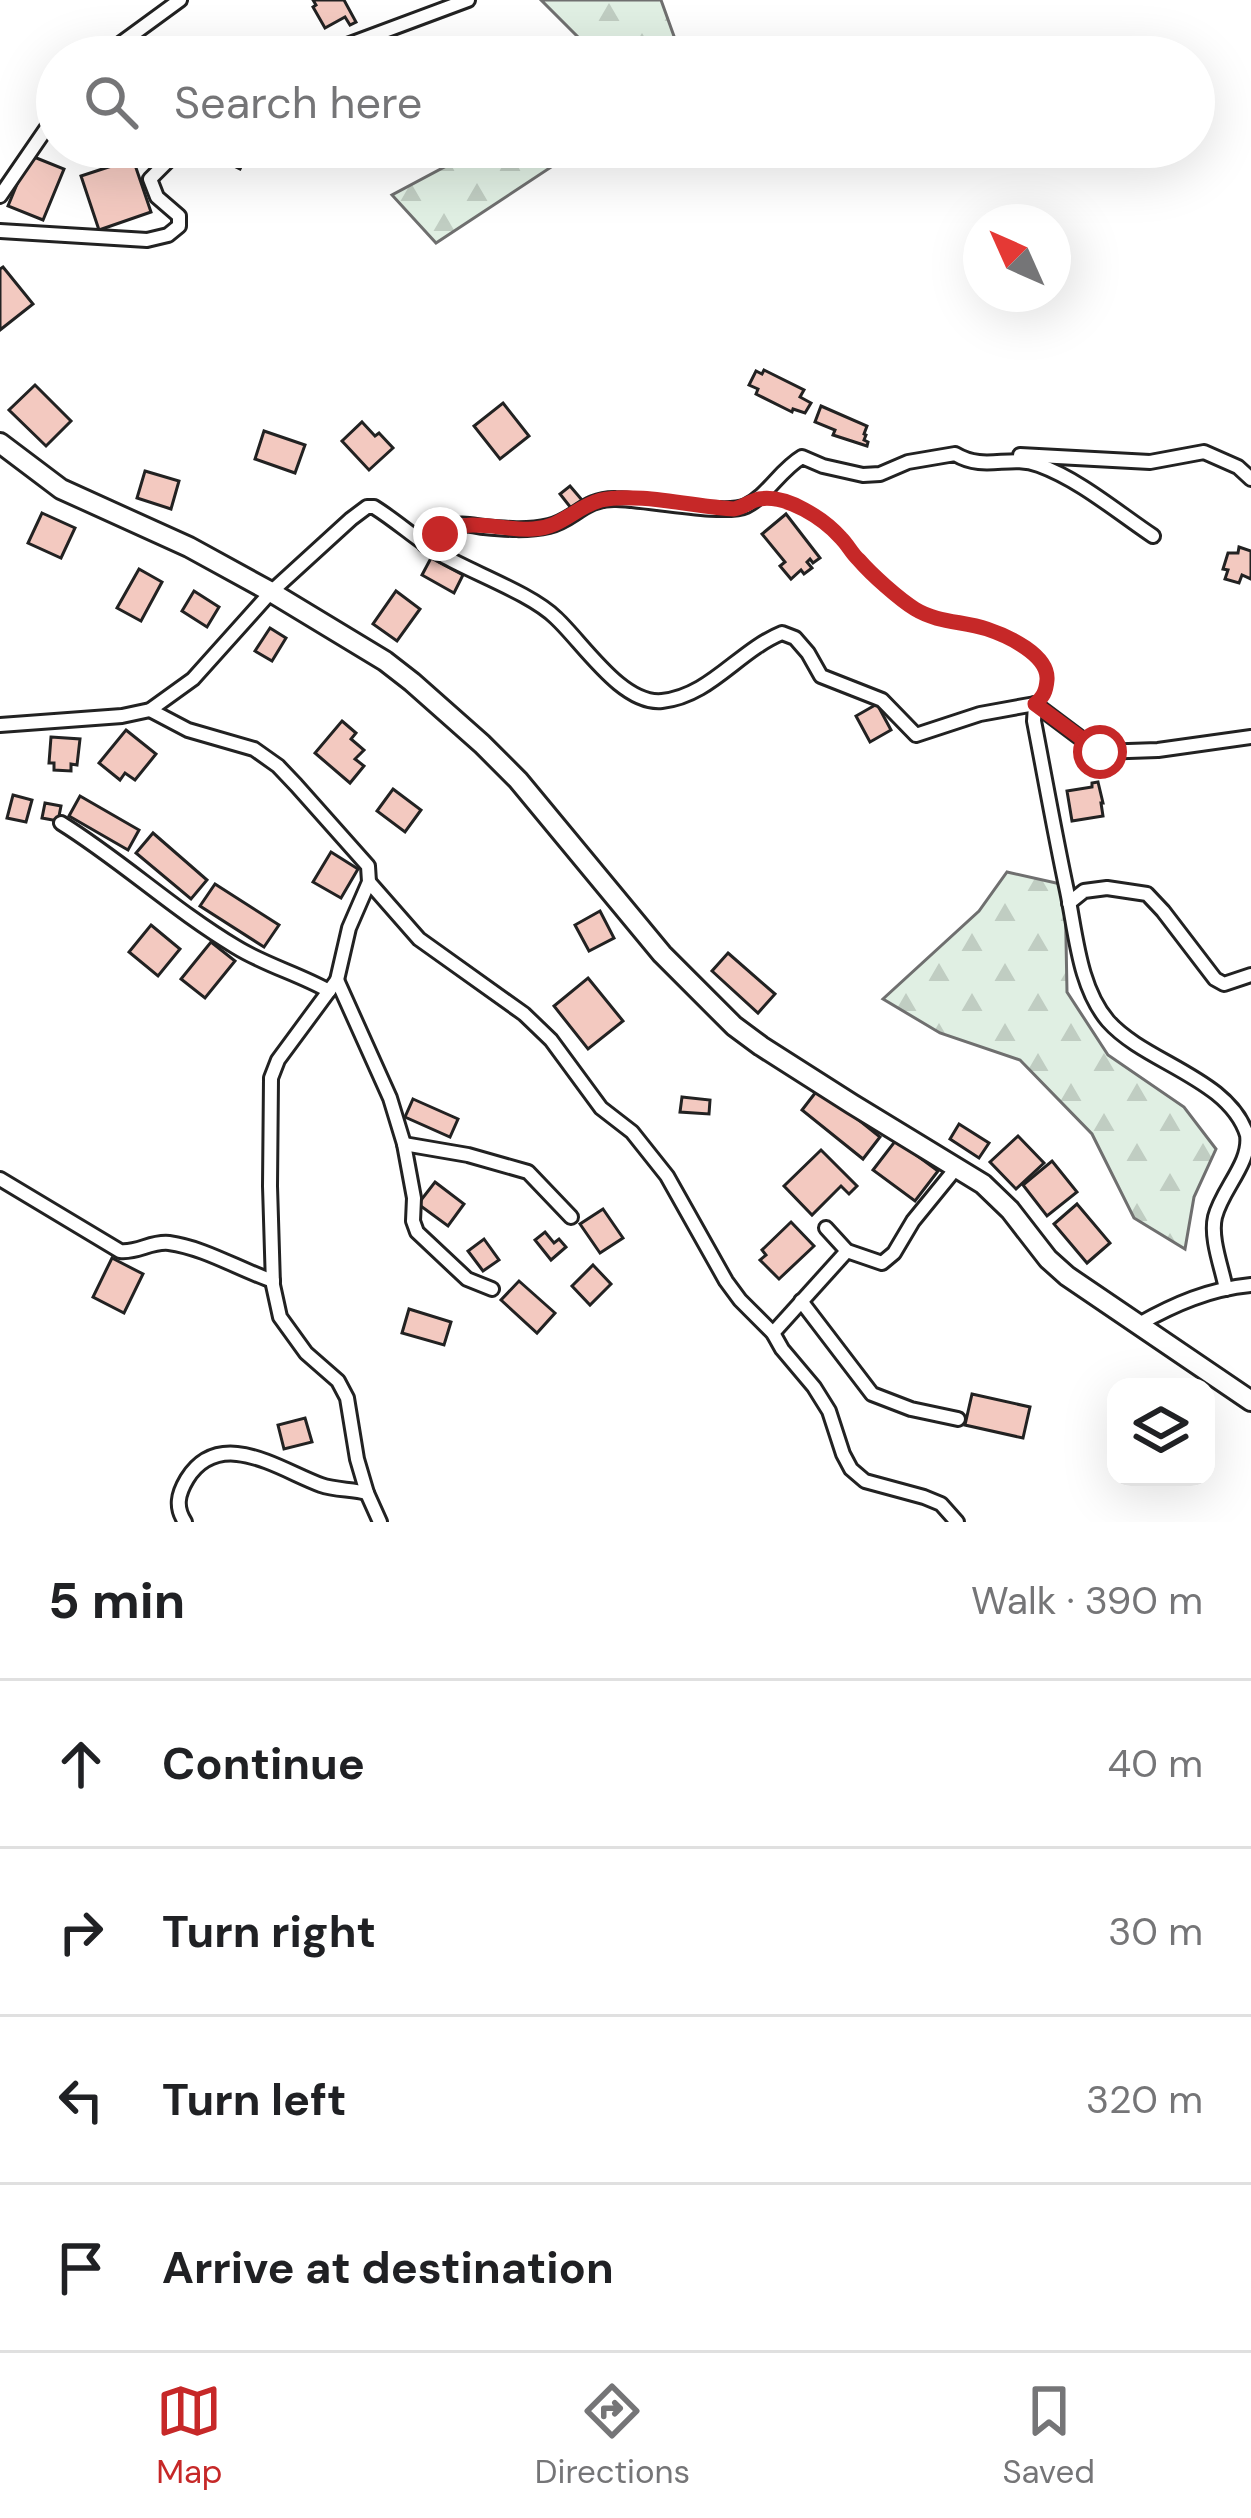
<!DOCTYPE html>
<meta charset="utf-8">
<style>
body{margin:0;font-family:"DM Sans",sans-serif;background:#f6f6f6;color:#202124}
.controls{position:absolute;right:36px;bottom:36px;display:grid;overflow:hidden;border-radius:24px;box-shadow:0 12px 48px #0002}
.controls button{width:108px;height:108px;display:grid;place-items:center;padding:0;border:0;border-bottom:3px solid #e0e0e0;background:#fff;color:#202124;font:60px sans-serif}
.compass{position:absolute;left:963px;top:204px;width:108px;height:108px;border-radius:50%;background:#fff;box-shadow:0 12px 48px #0002;rotate:315deg}
.stop{position:absolute;width:36px;height:36px;margin:-27px;border:9px solid #c62828;border-radius:50%;background:#fff}
.stop.end{background:#c62828;border-color:#fff;box-shadow:0 3px 12px #0008}
.list{margin:0;padding:0;list-style:none}
h2{display:flex;justify-content:space-between;align-items:center;height:156px;margin:0;padding:0 48px;font-size:51px}
h2 small{font-size:39px;font-weight:400;color:#757577}
.list li{display:grid;grid-template-columns:78px 1fr auto;gap:36px;align-items:center;box-sizing:border-box;height:168px;padding:0 48px;border-top:3px solid #e0e0e0}
.list b{display:block;font-size:45px;white-space:nowrap}
.list em{font-size:39px;font-style:normal;color:#757577}
.icon{flex:none;width:66px;height:66px;fill:none;stroke:currentColor;stroke-width:2;stroke-linecap:round;stroke-linejoin:round}
.map{position:relative;flex:none;width:1251px;height:1522px;overflow:hidden}
.search{position:absolute;background:#fff;box-shadow:0 12px 48px #0002;left:36px;right:36px;top:36px;height:132px;display:flex;align-items:center;gap:30px;box-sizing:border-box;padding:0 42px;border-radius:66px;color:#757577;font-size:45px}
.sheet{height:828px;background:#fff}
nav{display:flex;justify-content:space-around;align-items:center;box-sizing:border-box;height:168px;border-top:3px solid #e0e0e0;background:#fff;font-size:33px;color:#757577}
nav a{display:grid;justify-items:center;gap:6px}
nav .on{color:#c62828}
.map>svg:first-child{display:block}
.forest{fill:url(#forest-firs);stroke:#6f6f6f;stroke-width:3}
.building{fill:#f3c9c0;stroke:#222;stroke-width:3}
.lines{fill:none;stroke-linecap:round;stroke-linejoin:round}
.minor-casing{stroke:#222;stroke-width:18}
.secondary-casing{stroke:#222;stroke-width:24}
.path{stroke:#646464;stroke-width:3;stroke-dasharray:9 6;stroke-linecap:butt}
.minor{stroke:#fff;stroke-width:12}
.secondary{stroke:#fff;stroke-width:18}
.route{stroke:#c62828;stroke-width:15}
</style>
<div class="map">
<svg width="1251" height="1522" viewBox="0 0 1251 1522">
<defs>
<pattern id="forest-firs" width="22" height="20" patternUnits="userSpaceOnUse" patternTransform="scale(3)"><rect width="22" height="20" fill="#e0efe3"/><path d="M5 1l3.5 6h-7zM16 11l3.5 6h-7z" fill="#c0cdc2"/></pattern>
</defs>
<rect width="100%" height="100%" fill="#fff"/>
<g class="forest">
<path d="M541 0H661L680 53 674 57H598Z"/>
<path d="M482 147H565L577 150 436 243 392 195Z"/>
<path d="M1007 872 1065 885 1067 992 1108 1055 1184 1107 1216 1149 1194 1197 1185 1249 1134 1218 1092 1134 1020 1060 940 1033 883 999 979 911Z"/>
</g>
<g class="building">
<path d="M313 0H344L356 22 350 25 345 17 325 28 313 7 316 5Z"/>
<path d="M221 147H251L240 169 216 157Z"/>
<path d="M29 155 64 169 43 220 8 206Z"/>
<path d="M133 159 151 212 99 230 81 176Z"/>
<path d="M3 267 33 304 0 330V269Z"/>
<path d="M764 370 804 390 800 397 811 403 805 413 793 409 792 412 756 394 758 389 749 385 756 371 762 374Z"/>
<path d="M35 385 71 421 46 446 9 410Z"/>
<path d="M503 403 529 436 500 459 474 426Z"/>
<path d="M821 406 867 426 864 434 866 435 864 440 868 442 867 446 833 435 835 430 815 422Z"/>
<path d="M362 422 375 436 379 433 393 448 369 470 342 441Z"/>
<path d="M264 431 305 445 295 473 255 459Z"/>
<path d="M145 471 179 481 171 509 137 498Z"/>
<path d="M570 486 582 500 571 508 560 494Z"/>
<path d="M42 513 75 528 61 558 28 543Z"/>
<path d="M786 514 820 558 813 563 810 559 807 562 812 568 804 574 801 570 791 579 780 566 785 562 762 534Z"/>
<path d="M1239 547 1251 551V579L1242 575 1239 583 1225 579 1228 570 1223 569 1228 553H1238Z"/>
<path d="M431 558 463 575 454 593 422 575Z"/>
<path d="M139 569 162 582 141 621 117 608Z"/>
<path d="M194 591 219 607 207 627 182 611Z"/>
<path d="M396 591 420 609 397 641 373 624Z"/>
<path d="M270 628 286 638 272 661 255 651Z"/>
<path d="M877 704 891 730 870 742 856 716Z"/>
<path d="M342 721 356 733 351 739 364 750 355 759 364 766 350 783 315 753Z"/>
<path d="M126 730 156 754 135 780 125 773 120 780 99 763Z"/>
<path d="M51 737 80 739 77 765 71 764V771L54 770V763H49Z"/>
<path d="M1098 782 1103 803H1101L1103 816 1072 821 1067 791 1092 787V783Z"/>
<path d="M393 789 421 810 405 832 377 811Z"/>
<path d="M13 795 32 800 26 822 7 818Z"/>
<path d="M80 796 139 830 128 850 69 816Z"/>
<path d="M45 803 61 806 58 821 42 818Z"/>
<path d="M153 833 207 880 191 899 136 853Z"/>
<path d="M331 852 358 869 341 898 313 882Z"/>
<path d="M215 884 279 925 264 947 200 906Z"/>
<path d="M600 911 614 938 589 951 575 925Z"/>
<path d="M151 925 180 949 158 976 129 952Z"/>
<path d="M211 942 235 961 205 998 181 979Z"/>
<path d="M728 953 775 994 758 1013 712 971Z"/>
<path d="M588 978 623 1021 588 1049 554 1006Z"/>
<path d="M819 1088 880 1137 863 1159 802 1110Z"/>
<path d="M682 1097 710 1100 709 1114 680 1112Z"/>
<path d="M413 1099 458 1119 450 1137 405 1117Z"/>
<path d="M959 1124 989 1143 979 1158 950 1139Z"/>
<path d="M1018 1136 1044 1163 1016 1189 990 1162Z"/>
<path d="M896 1140 938 1171 915 1201 873 1170Z"/>
<path d="M821 1150 857 1186 849 1194 841 1186 812 1215 784 1186Z"/>
<path d="M1052 1161 1077 1192 1047 1216 1023 1185Z"/>
<path d="M435 1182 464 1204 448 1226 418 1204Z"/>
<path d="M1077 1204 1110 1243 1087 1263 1054 1224Z"/>
<path d="M603 1209 623 1238 600 1253 580 1224Z"/>
<path d="M791 1222 814 1246 779 1279 760 1260 766 1255 762 1250Z"/>
<path d="M545 1232 554 1243 559 1239 566 1247 551 1260 535 1240Z"/>
<path d="M484 1239 499 1260 483 1271 468 1251Z"/>
<path d="M112 1258 143 1274 124 1313 93 1297Z"/>
<path d="M593 1265 611 1284 590 1305 572 1286Z"/>
<path d="M519 1281 555 1313 537 1333 501 1300Z"/>
<path d="M409 1309 451 1322 444 1345 402 1333Z"/>
<path d="M972 1394 1030 1407 1023 1438 965 1425Z"/>
<path d="M305 1418 312 1442 284 1449 278 1425Z"/>
</g>
<g class="lines">
<defs>
<g id="minor">
<path d="M102 57 180 0"/>
<path d="M315 57 468 0"/>
<path d="M0 196 57 113"/>
<path d="M0 231 147 240 168 235 179 226V216L157 197 150 179 182 147"/>
<path d="M1020 455 1150 462 1204 452 1238 467 1251 479"/>
<path d="M425 545C434 538 445 527 456 525 465 523 476 526 484 527 505 529 528 531 549 526 575 520 584 498 616 499 644 499 725 516 746 506 767 496 780 470 802 457L823 466 863 475 880 474 908 462 955 454C985 472 1009 454 1039 465 1080 480 1117 512 1153 536"/>
<path d="M1035 704 1034 721C1045 778 1055 835 1067 891 1076 934 1079 987 1108 1021 1145 1063 1229 1078 1247 1135 1251 1163 1222 1189 1215 1217 1210 1238 1222 1268 1226 1289"/>
<path d="M150 710 188 730 254 749 278 766 296 785 368 866 369 882 349 928 337 980 278 1060 271 1078 270 1186 273 1285 280 1317 306 1353 338 1381 347 1398 357 1459 367 1493 380 1522"/>
<path d="M0 725 122 716 150 710 193 679 271 592 351 519 367 507H374C398 522 418 541 442 555 473 573 532 594 556 618 583 643 622 705 662 701 710 696 738 651 782 633L795 638 808 653 821 676 882 700 916 735 980 714 1035 704 1099 752 1158 750 1251 737"/>
<path d="M61 823C122 861 174 910 236 947 265 965 299 974 329 991"/>
<path d="M369 882 419 939 524 1014 551 1040 601 1108 632 1132 667 1176 726 1281 740 1300 773 1333 782 1349 814 1387 829 1411 843 1454 851 1469 865 1481 924 1497 941 1504 957 1522"/>
<path d="M1069 903 1084 891 1107 888 1147 894 1163 911 1215 979 1224 984 1251 975"/>
<path d="M337 980 390 1098 404 1144 414 1198 413 1221 417 1232 467 1279 492 1289"/>
<path d="M404 1144 468 1155 528 1172 571 1217"/>
<path d="M0 1179 120 1251C138 1253 151 1241 169 1243 205 1248 238 1269 273 1281"/>
<path d="M826 1228 847 1251 882 1263 894 1253 913 1221 957 1167"/>
<path d="M801 1301 872 1394 911 1409 958 1419"/>
<path d="M1139 1324C1175 1304 1209 1289 1251 1285"/>
<path d="M773 1333 847 1251"/>
<path d="M185 1522C175 1507 178 1494 187 1479 220 1426 280 1470 321 1485 335 1490 352 1489 367 1493"/>
</g>
<path id="secondary" d="M0 443 61 489 189 547 271 592 385 661 412 682 482 744 518 780 662 954 734 1026 761 1046 852 1104 983 1184 1010 1210 1048 1259 1067 1276 1251 1401"/>
</defs>
<use href="#minor" class="minor-casing"/>
<use href="#secondary" class="secondary-casing"/>
<path class="path" d="M773 499 821 520 845 542 868 570 915 609 942 620 982 627 1000 634 1030 652 1048 672 1045 694"/>
<use href="#minor" class="minor"/>
<use href="#secondary" class="secondary"/>
</g>
<g class="lines">
<path class="route" d="M440 534C467 516 502 531 533 529 561 528 575 507 601 500 635 492 697 507 734 509 744 507 750 501 759 499 787 494 824 519 841 538 848 545 852 554 859 560 872 575 899 599 915 609 938 623 963 621 987 629 1008 636 1049 655 1047 680 1046 692 1043 697 1035 704L1100 752"/>
</g>
</svg>
<div class="controls">
<button><svg class="icon" aria-label="layers" viewBox="0 0 24 24"><path d="M12 4l9 5-9 5-9-5zM3 14l9 5 9-5"/></svg></button>
</div>
<svg class="compass" viewBox="-18 -18 36 36"><path d="M0-13l5 13h-10z" fill="#e53935"/><path d="M0 13l5-13h-10z" fill="#757577"/></svg>
<div class="stop" style="left:1100px;top:752px"></div>
<div class="stop end" style="left:440px;top:534px"></div>
<div class="search"><svg class="icon" aria-label="search" viewBox="0 0 24 24"><circle cx="10" cy="10" r="6"/><path d="M15 15l6 6"/></svg>Search here</div>
</div>
<section class="sheet">
<h2>5 min<small>Walk · 390 m</small></h2>
<ul class="list">
<li><svg class="icon" aria-label="ahead" viewBox="0 0 24 24"><path d="M12 20V5M6 11l6-6 6 6"/></svg><div><b>Continue</b></div><em>40 m</em></li>
<li><svg class="icon" aria-label="right" viewBox="0 0 24 24"><path d="M7 20v-9h11M14 6l5 5-5 5"/></svg><div><b>Turn right</b></div><em>30 m</em></li>
<li><svg class="icon" aria-label="left" viewBox="0 0 24 24"><path d="M17 20v-9H6M10 6l-5 5 5 5"/></svg><div><b>Turn left</b></div><em>320 m</em></li>
<li><svg class="icon" aria-label="arrive" viewBox="0 0 24 24"><path d="M6 21V4h12l-3 4 3 4H6"/></svg><div><b>Arrive at destination</b></div></li>
</ul>
</section>
<nav>
<a class="on"><svg class="icon" aria-label="map" viewBox="0 0 24 24"><path d="M3 6l6-2 6 2 6-2v14l-6 2-6-2-6 2zM9 4v14M15 6v14"/></svg>Map</a>
<a><svg class="icon" aria-label="directions" viewBox="0 0 24 24"><path d="M12 3l9 9-9 9-9-9zM9 14v-3h6M13 9l2 2-2 2"/></svg>Directions</a>
<a><svg class="icon" aria-label="saved" viewBox="0 0 24 24"><path d="M7 4h10v16l-5-4-5 4z"/></svg>Saved</a>
</nav>
